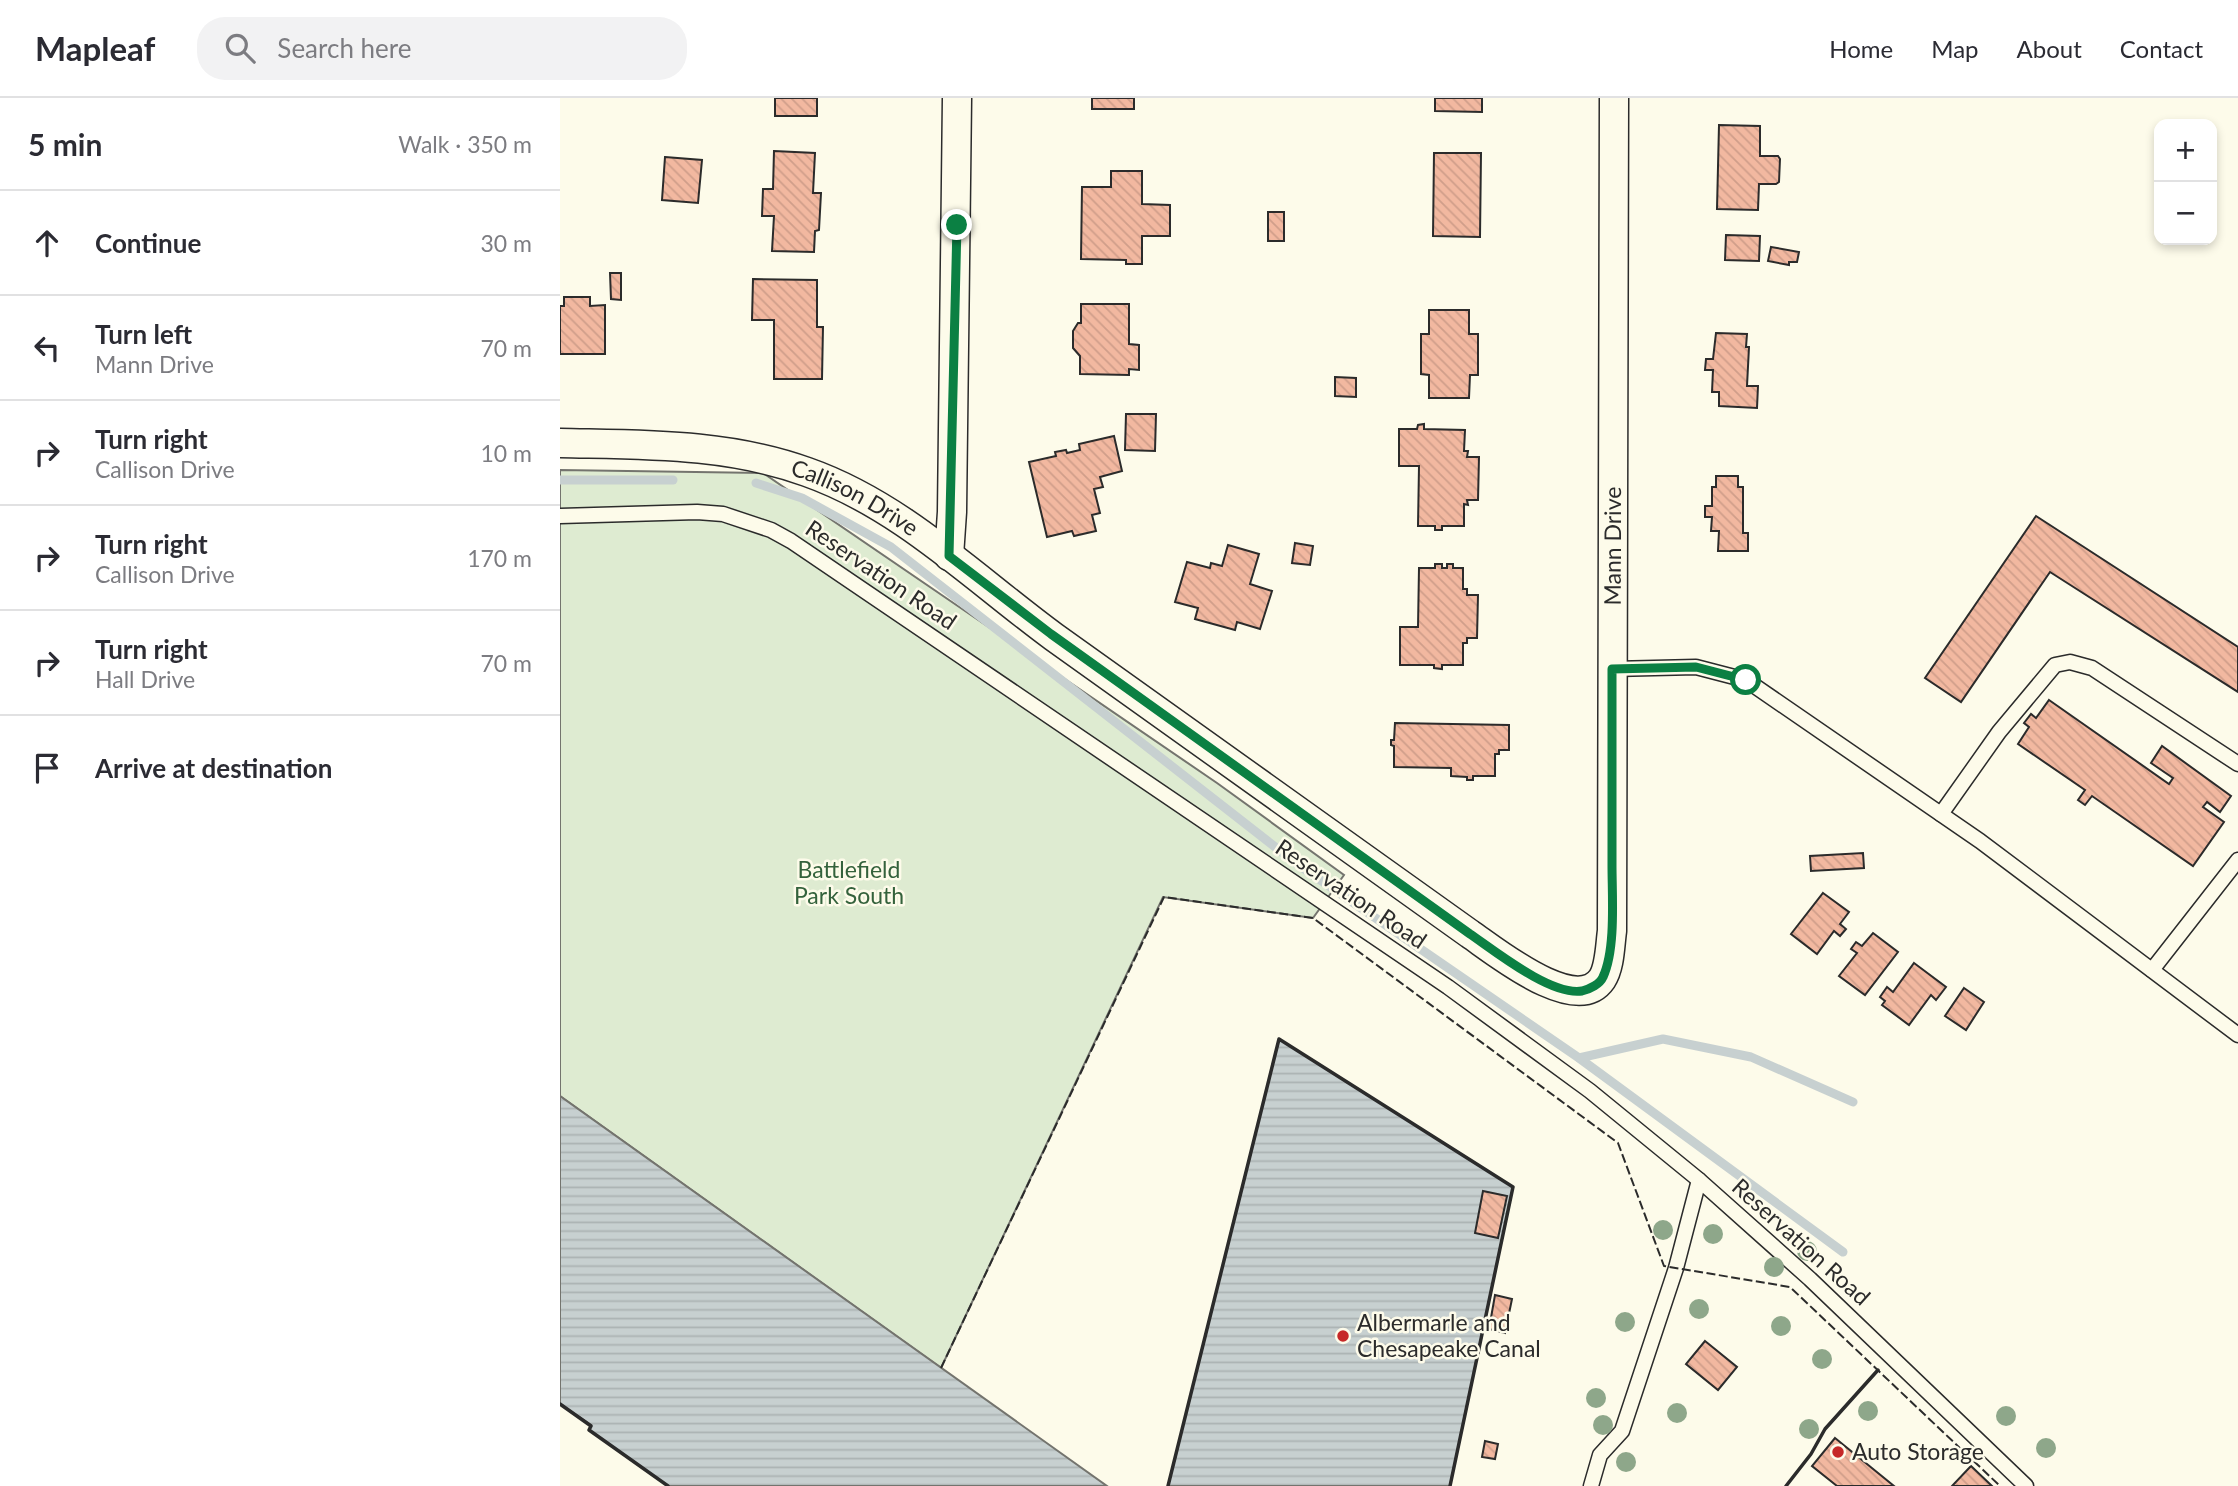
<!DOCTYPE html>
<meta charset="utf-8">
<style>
body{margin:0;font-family:Lato,sans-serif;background:#f2f2f3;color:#2b2b33}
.controls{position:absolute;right:21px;top:21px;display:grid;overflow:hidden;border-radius:14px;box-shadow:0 4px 10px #0003}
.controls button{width:63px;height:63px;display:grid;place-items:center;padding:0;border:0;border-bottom:2px solid #e1e1e2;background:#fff;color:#2b2b33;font:35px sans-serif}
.stop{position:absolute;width:21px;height:21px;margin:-16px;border:5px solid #0b8043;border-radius:50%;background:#fff}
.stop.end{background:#0b8043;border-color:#fff;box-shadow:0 2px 7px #0008}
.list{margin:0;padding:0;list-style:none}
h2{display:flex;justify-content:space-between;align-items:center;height:91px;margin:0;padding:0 28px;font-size:30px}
h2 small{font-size:23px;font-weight:400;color:#7c7c81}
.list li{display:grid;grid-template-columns:46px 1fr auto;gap:21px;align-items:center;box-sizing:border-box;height:105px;padding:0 28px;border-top:2px solid #e1e1e2}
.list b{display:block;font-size:26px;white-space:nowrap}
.list p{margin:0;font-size:23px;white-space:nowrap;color:#7c7c81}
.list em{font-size:23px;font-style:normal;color:#7c7c81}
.icon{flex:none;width:38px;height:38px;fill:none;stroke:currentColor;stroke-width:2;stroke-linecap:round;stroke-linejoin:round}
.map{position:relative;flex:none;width:1678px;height:1388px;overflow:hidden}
header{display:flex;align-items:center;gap:42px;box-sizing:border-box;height:98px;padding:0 35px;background:#fff;border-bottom:2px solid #e1e1e2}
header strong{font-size:33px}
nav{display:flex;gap:38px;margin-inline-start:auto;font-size:24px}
.search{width:490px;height:63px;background:#f2f2f3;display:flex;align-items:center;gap:18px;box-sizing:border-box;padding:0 24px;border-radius:28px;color:#7c7c81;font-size:26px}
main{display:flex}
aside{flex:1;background:#fff}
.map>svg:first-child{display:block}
.green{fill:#deebd1;stroke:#74746e;stroke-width:2}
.water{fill:url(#water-rules);stroke:#74746e;stroke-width:2}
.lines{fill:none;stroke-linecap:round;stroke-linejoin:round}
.stream{stroke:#c7d0d0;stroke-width:9}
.building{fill:url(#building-back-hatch);stroke:#2b2b2b;stroke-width:2}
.lane-casing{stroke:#2b2b2b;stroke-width:17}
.street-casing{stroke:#2b2b2b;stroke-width:31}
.lane{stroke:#fdfbea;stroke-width:14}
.street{stroke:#fdfbea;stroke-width:28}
.fence{stroke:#2b2b2b;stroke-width:2;stroke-dasharray:9 3.5;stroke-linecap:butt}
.wall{stroke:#2b2b2b;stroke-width:3.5}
.tree{fill:#8ea78a}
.route{stroke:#0b8043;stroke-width:9}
.poi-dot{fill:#c62828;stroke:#fdfbea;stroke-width:2.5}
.labels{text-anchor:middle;stroke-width:5;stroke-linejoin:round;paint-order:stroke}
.street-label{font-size:23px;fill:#2b2b2b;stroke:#fdfbea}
.park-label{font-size:23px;fill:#34623c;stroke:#fdfbea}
.poi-label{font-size:23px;fill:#2b2b2b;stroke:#fdfbea;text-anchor:start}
</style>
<header>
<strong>Mapleaf</strong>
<div class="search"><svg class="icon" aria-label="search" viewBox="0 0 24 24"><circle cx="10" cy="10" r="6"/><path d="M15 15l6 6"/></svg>Search here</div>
<nav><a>Home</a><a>Map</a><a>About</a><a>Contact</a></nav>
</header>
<main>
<aside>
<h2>5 min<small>Walk · 350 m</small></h2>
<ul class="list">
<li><svg class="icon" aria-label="ahead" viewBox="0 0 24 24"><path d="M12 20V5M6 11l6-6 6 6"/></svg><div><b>Continue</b></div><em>30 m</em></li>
<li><svg class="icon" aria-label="left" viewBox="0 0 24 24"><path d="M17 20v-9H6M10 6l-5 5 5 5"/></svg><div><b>Turn left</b><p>Mann Drive</p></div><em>70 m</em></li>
<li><svg class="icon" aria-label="right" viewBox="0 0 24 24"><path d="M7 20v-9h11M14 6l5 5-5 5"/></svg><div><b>Turn right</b><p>Callison Drive</p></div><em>10 m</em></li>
<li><svg class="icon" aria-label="right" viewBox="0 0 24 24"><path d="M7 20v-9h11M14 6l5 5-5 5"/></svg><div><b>Turn right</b><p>Callison Drive</p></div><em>170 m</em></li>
<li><svg class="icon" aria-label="right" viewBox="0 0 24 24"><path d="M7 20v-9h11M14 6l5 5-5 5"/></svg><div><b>Turn right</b><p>Hall Drive</p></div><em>70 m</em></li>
<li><svg class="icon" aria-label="arrive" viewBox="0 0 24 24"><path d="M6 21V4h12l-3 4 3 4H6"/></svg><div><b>Arrive at destination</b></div></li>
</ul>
</aside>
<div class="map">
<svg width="1678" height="1388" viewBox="0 0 1678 1388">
<defs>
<pattern id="water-rules" width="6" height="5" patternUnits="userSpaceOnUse" patternTransform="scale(1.75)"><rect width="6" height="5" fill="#c7d0d0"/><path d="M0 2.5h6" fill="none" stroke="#abb3b3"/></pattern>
<pattern id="building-back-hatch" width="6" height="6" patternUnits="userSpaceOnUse" patternTransform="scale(1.75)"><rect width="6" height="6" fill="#f2b8a0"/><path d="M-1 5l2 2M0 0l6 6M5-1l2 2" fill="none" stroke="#d09e8a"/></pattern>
</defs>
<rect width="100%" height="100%" fill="#fdfbea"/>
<path class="green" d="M0 372 203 375 657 685 784 777 753 820 603 799 381 1270 0 998Z"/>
<g class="water">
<path d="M719 941 953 1089 890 1388H608Z"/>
<path d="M0 998 547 1388H108L29 1332 31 1327 0 1306Z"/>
</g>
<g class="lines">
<g class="stream">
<path d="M0 382H113"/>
<path d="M196 385 242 400 331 449 737 766 1019 960 1283 1154"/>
<path d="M1019 960 1103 941 1191 959 1293 1004"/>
</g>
</g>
<g class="building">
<rect x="215" y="0" width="42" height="18"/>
<rect x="532" y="0" width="42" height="11"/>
<path d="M875 0H922V14L875 13Z"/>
<path d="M1159 27 1200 28V58H1218L1220 61 1219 84 1216 86H1199L1198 112 1157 111Z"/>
<path d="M214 53 255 55 253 95H261L259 132 255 133 254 154 212 153 214 118H202L203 91H213Z"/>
<path d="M874 55H921L920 139 873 138Z"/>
<path d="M105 59 142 62 138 105 102 102Z"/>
<path d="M551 73H582V106L610 107V138H582V166H566V162L521 161 522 89H551Z"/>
<rect x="708" y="114" width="16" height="29"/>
<path d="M1166 137 1200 138 1199 163 1165 162Z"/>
<path d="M1211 149 1239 154 1237 164H1229V167L1208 163Z"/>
<path d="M50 175H61V202L51 201Z"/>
<path d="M193 181 257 182V229H263L262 281H214V222H192Z"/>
<path d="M4 199H30V208L45 207V256H0V208H4Z"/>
<path d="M521 206H569V246L579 247V272L569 271V277L520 276V258L513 250V233L518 225H521Z"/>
<path d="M869 212H909V236H918V277H910L909 300H869V277L861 276V236H869Z"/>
<path d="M1156 235 1187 236 1186 249H1189L1187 288H1198L1197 310 1159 308V294H1152L1153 272H1145L1146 261H1153Z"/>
<path d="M775 279 796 280V299L775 298Z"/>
<path d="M566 316H596L595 353 565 352Z"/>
<path d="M864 326V331L905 332 904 353H908L907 359H919L918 402H907L908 407 904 406V428H882V432H875V428H858L859 368H839V331H857L858 327Z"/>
<path d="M554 338 562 373 540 379 543 389 534 391 540 415 532 417 536 433 514 438 512 433 487 439 469 364 496 358 495 354 506 352 507 355 520 352 519 346Z"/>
<path d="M1156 378H1178V389H1183V435H1188V453H1158L1159 433H1151L1152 419H1145V408H1152V389H1156Z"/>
<path d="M1476 418 1678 549V594L1490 474 1401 604 1365 580Z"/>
<path d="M735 445 753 448 750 467 732 465Z"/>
<path d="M668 447 699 456 690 486 712 493 700 531 677 524 675 532 635 521 638 510 615 504 627 464 650 470 651 465 662 468Z"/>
<path d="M875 466H882V470H887V466H893V470H903V491H907V497H918L917 540H907V545H903V567H882V571L874 570V567H840V529H858L859 470H875Z"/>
<path d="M1489 602 1609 686 1613 680 1591 665 1602 648 1671 698 1660 714 1647 704 1643 709 1664 724 1633 768 1532 698 1525 707 1518 702 1525 692 1458 646 1469 629 1464 625 1471 616 1476 620Z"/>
<path d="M835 625 949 627V652H939V656H935V678H913V682H907V679L891 678V670L834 669V648L831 647V642H834Z"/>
<path d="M1303 755 1304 770 1251 773 1250 758Z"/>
<path d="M1263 795 1289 814 1280 826 1286 831 1280 838 1274 833 1257 856 1231 836Z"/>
<path d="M1313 835 1338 854 1305 897 1279 878 1297 855 1291 851 1296 844 1302 848Z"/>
<path d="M1354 865 1386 889 1376 902 1371 897 1349 927 1322 907 1325 903 1320 899 1327 889 1333 894Z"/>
<path d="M1404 890 1424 904 1406 932 1385 918Z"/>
<path d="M923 1093 947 1098 938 1140 915 1135Z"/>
<path d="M935 1197 952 1201 945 1235 929 1231Z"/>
<path d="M1145 1243 1177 1269 1158 1292 1126 1266Z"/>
<path d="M1275 1340 1334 1388H1277L1252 1368Z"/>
<path d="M925 1343 938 1346 935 1361 922 1359Z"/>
<path d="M1411 1368 1432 1388H1392Z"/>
</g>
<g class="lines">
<defs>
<g id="lane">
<path d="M0 418 137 414 163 416 211 432 231 443 888 889 1030 993 1139 1082 1250 1181 1466 1388"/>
<path d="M1052 571 1136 569 1186 582 1420 743 1678 937"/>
<path d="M1381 716 1439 634 1495 567 1510 564 1532 570 1678 666"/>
<path d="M1592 872 1678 762"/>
<path d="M1031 1388 1040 1357 1062 1333 1116 1170 1139 1082"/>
</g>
<g id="street">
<path id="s1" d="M0 345C84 347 167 345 247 374 341 407 415 481 494 539 632 638 771 737 910 836 935 853 1016 919 1042 881 1050 869 1050 847 1052 833L1054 0"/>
<path d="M389 458 392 414 397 0"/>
</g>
</defs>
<use href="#lane" class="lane-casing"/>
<use href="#street" class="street-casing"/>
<use href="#lane" class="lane"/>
<use href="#street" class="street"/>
<path class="fence" d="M381 1270 604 799 753 820 1058 1045 1104 1168 1230 1189 1440 1388"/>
<g class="wall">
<path d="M0 1306 31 1328 29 1332 108 1388"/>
<path d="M608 1388 719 941 953 1089 890 1388"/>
<path d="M1226 1388 1251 1356 1265 1331 1318 1272"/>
</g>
</g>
<g class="tree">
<circle cx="1103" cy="1132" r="10"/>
<circle cx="1153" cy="1136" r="10"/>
<circle cx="1247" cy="1153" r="10"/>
<circle cx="1214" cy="1169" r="10"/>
<circle cx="1139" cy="1211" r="10"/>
<circle cx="1065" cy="1224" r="10"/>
<circle cx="1221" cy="1228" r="10"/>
<circle cx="1262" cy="1261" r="10"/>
<circle cx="1036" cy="1300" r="10"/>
<circle cx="1308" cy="1313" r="10"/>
<circle cx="1117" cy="1315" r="10"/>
<circle cx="1446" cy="1318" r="10"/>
<circle cx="1043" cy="1327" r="10"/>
<circle cx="1249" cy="1331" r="10"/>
<circle cx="1486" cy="1350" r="10"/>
<circle cx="1066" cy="1364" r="10"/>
</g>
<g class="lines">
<path class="route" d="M397 127 389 458 491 536 910 836C935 853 991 898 1022 893 1030 891 1040 886 1043 879 1056 851 1052 798 1052 768 1052 702 1052 637 1052 571L1136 569 1186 582"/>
</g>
<g class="poi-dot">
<circle cx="783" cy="1238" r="7"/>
<circle cx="1278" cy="1354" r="7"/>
</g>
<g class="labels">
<g class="street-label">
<text dy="8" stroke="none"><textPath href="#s1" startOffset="304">Callison Drive</textPath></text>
<text dy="8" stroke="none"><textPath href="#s1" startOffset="1645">Mann Drive</textPath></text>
<text transform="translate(321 477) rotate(34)" y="8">Reservation Road</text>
<text transform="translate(791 796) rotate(34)" y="8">Reservation Road</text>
<text transform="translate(1241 1144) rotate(42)" y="8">Reservation Road</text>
</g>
<g class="park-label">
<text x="289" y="780">Battlefield<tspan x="289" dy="26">Park South</tspan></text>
</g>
<g class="poi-label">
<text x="797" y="1233">Albermarle and<tspan x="797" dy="26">Chesapeake Canal</tspan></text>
<text x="1292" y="1362">Auto Storage</text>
</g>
</g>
</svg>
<div class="controls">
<button>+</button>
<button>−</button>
</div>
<div class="stop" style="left:1186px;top:582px"></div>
<div class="stop end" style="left:397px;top:127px"></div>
</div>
</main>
